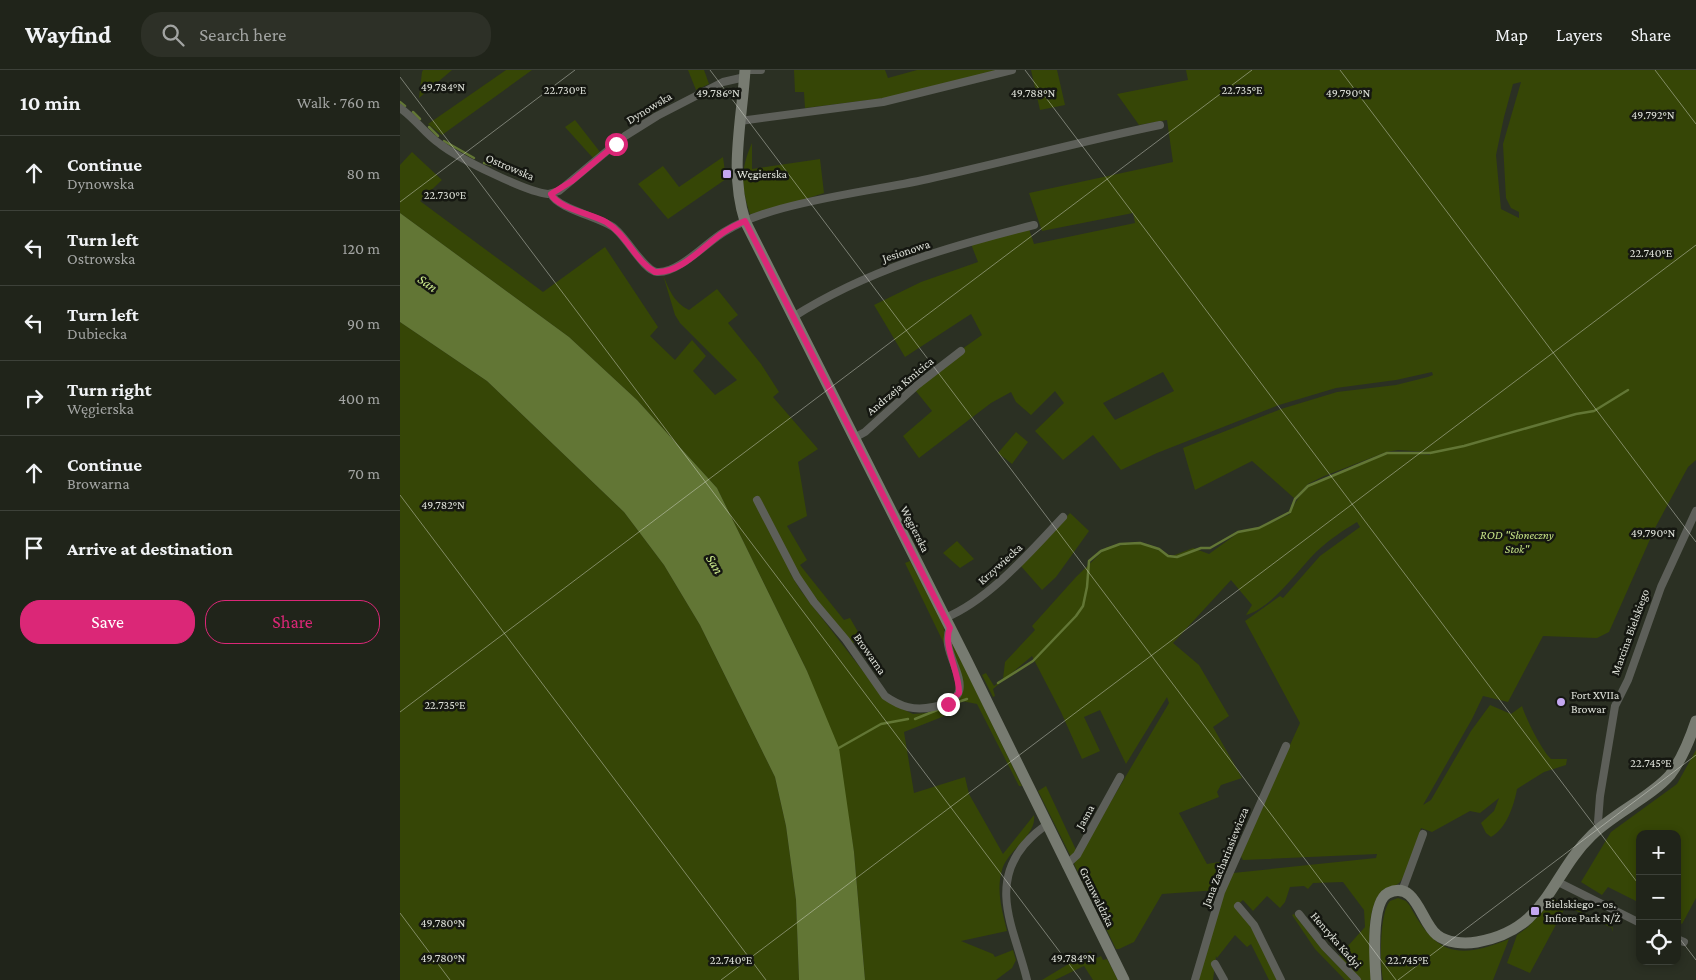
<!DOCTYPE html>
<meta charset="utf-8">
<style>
body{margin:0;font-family:"Crimson Pro",serif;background:#2d3027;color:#f1f3f6}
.controls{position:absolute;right:15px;bottom:15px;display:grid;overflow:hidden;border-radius:10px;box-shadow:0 2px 8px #0003}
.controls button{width:45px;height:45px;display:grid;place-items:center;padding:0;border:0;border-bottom:1px solid #3d4139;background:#20241a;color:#f1f3f6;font:25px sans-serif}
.stop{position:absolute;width:15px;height:15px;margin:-11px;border:4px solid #db2777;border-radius:50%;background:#fff}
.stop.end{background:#db2777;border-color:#fff;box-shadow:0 1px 5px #0008}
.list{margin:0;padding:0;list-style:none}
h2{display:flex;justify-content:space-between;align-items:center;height:65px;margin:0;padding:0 20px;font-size:21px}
h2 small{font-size:16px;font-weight:400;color:#a2a4a2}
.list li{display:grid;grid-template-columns:32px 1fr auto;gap:15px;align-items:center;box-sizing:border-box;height:75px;padding:0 20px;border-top:1px solid #3d4139}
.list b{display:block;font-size:19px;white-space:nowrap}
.list p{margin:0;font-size:16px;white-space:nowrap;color:#a2a4a2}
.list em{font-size:16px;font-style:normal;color:#a2a4a2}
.actions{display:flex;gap:10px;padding:15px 20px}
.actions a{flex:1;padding:11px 0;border:1px solid #db2777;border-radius:20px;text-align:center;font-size:18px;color:#db2777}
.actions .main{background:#db2777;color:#fff}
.icon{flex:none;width:28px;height:28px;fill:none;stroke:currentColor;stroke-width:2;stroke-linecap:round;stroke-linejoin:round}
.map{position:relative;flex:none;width:1296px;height:910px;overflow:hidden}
header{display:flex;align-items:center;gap:30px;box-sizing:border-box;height:70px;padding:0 25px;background:#20241a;border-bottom:1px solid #3d4139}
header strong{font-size:24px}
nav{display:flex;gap:28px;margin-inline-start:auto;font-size:18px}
.search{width:350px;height:45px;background:#2d3027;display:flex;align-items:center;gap:12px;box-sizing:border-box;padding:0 18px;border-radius:20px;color:#a2a4a2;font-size:19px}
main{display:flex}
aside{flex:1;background:#20241a}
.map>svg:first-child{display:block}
.green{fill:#364606;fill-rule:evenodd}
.water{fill:#627635}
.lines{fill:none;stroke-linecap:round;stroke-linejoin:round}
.stream{stroke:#627635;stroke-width:2.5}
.street{stroke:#5d5f59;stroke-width:8}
.secondary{stroke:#777b71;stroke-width:11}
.route{stroke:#db2777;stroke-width:6}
.ticks{fill:none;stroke:#dde0d8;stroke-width:1;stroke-opacity:0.45}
.poi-dot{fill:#c4a7f1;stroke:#151711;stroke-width:2}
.labels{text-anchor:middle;stroke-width:5;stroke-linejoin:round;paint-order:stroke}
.street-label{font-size:12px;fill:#dde0d8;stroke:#151711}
.poi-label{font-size:12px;fill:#dde0d8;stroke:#151711;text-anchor:start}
.park-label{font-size:12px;font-style:italic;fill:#c3e084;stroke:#151711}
.water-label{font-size:14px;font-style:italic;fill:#cbe98c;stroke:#151711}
.ticks-label{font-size:12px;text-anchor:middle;fill:#dde0d8;stroke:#151711;stroke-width:5;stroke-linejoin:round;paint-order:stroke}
</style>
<header>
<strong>Wayfind</strong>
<div class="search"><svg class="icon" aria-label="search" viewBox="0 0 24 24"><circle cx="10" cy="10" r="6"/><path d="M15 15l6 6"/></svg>Search here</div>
<nav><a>Map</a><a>Layers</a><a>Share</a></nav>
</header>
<main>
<aside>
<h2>10 min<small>Walk · 760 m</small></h2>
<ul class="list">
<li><svg class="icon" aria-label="ahead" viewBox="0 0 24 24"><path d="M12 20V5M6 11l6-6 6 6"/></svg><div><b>Continue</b><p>Dynowska</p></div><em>80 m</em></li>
<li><svg class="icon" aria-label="left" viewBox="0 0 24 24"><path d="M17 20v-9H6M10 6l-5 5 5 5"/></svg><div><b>Turn left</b><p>Ostrowska</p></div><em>120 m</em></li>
<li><svg class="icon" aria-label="left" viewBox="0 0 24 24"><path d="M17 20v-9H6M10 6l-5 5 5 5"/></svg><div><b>Turn left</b><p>Dubiecka</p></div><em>90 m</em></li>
<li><svg class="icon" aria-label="right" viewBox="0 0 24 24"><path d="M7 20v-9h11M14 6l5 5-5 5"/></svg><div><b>Turn right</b><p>Węgierska</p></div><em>400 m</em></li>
<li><svg class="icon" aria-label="ahead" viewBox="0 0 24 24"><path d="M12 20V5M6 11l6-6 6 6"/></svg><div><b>Continue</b><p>Browarna</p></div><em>70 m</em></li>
<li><svg class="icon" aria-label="arrive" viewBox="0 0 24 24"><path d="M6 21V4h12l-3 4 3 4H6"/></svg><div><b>Arrive at destination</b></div></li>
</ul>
<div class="actions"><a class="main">Save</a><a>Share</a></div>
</aside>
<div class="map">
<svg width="1296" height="910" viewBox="0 0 1296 910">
<rect width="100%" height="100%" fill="#2b3023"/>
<g class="green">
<path d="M23 0H52L19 28 22 2Z"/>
<path d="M106 0H132L42 65 28 54Z"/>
<path d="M288 0H304L309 14 296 20Z"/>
<path d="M394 0H485L488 8 517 0H598L485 28 405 38 404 22H395Z"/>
<path d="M631 0H657L665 35 640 40Z"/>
<path d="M786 0H1296V390L1288 397 1255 458 1209 562 1197 568 1143 566 1108 632 1083 626 1072 649 1023 735 1031 730 1071 661 1090 635 1111 644 1122 636C1126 649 1142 681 1151 689H1167L1166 695 1144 702 1117 719C1114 736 1106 759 1091 767L1086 763 1081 753 1094 741 1099 728 1080 743 1070 741 1032 762 1021 758C1016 772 1009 802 1000 812 992 820 981 818 976 830 965 853 971 886 972 910H960L938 887 965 857 964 840 943 812 913 813 908 819 904 816 890 817 885 832 880 838 867 826 853 841 843 830 835 837 855 862 877 910H869L851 874 847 877 835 865 817 888 816 886 813 910H797L825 820 833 803 976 788 977 784 843 790 840 785 900 653 845 551 880 526 883 528 920 486 960 457 957 452C942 461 929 470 916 482 897 501 872 538 846 545L852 535 831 510 773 573 799 595 829 646 813 657 842 708 821 715 817 722 819 727 779 743 807 794 825 791 828 797 818 820 762 824 734 872 719 879H716L674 794 769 633 767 627 726 694 700 640 684 647 700 681 682 689 661 642 632 586 593 619 595 626 593 627 582 605 586 603 594 616 603 609 605 592 635 560 632 556 676 507 707 477 741 473 772 486 793 478 809 484 838 463 858 459 890 444C903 411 922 411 951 399 964 394 975 388 988 384L998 382 1030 385 1029 382 998 380 986 382 922 407 908 414 894 428 852 391 795 420 783 378 881 339 937 322 996 315 1028 307 1033 305 1032 302 996 310 936 318 879 335 757 383 721 400 693 365 663 390 635 361 664 333 655 321 631 345 616 332 611 322 591 333 519 388 503 366 532 341 515 320 562 279 582 265 571 244 505 287 474 235 521 212 578 192 571 174 629 159 634 174 735 153 733 143 642 161 629 123 773 92 767 50 739 55 717 24 788 10ZM1121 12 1103 74 1106 128 1111 138 1119 142V148L1101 139 1096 85 1104 47 1113 14ZM763 302 774 321 715 350 703 333Z"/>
<path d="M175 50 200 82 193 88 165 57Z"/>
<path d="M352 73V99L420 89 424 123 362 143 350 144C341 116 340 100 352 73Z"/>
<path d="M12 82 42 110 20 131 143 222 205 177 258 257 250 266 275 290 292 270 306 286 293 301 315 325 337 310 280 253 275 245 263 205C269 219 274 233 289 240L317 219 338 245 328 253 361 294 379 322 373 327 418 379 398 392 407 446 387 456 407 490 400 495 444 550 450 548 462 569 453 573 449 571 405 515 395 499 390 503 401 521 483 627 492 634 513 644 527 643 553 636 562 622 551 569 622 716H619L577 634 562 631 553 636 547 645 504 662 514 723 565 707 569 724 603 784 634 745C637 766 607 780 602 800 596 821 602 840 607 861L561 871 593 884 595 887 613 880 616 890 612 898 596 910H465L454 782 447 740 421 639 407 601 317 418 237 330 169 267 0 143V95Z"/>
<path d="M323 87 326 109 268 149 238 114 263 96 279 117Z"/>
<path d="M0 252 87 311 224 442 264 495 300 555 375 707 386 756 396 830 399 910H0Z"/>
<path d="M616 362 628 372 612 394 598 383Z"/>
<path d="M670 443 689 461 656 507 642 520 620 495Z"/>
<path d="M557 471 574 489 560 498 543 483Z"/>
<path d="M510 491 543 555 549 584 505 493Z"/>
<path d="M1296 680V828L1282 854 1277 851V764H1240V833L1208 817 1202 825 1181 812 1211 762 1277 714Z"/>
<path d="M646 716 676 780 672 789 638 721Z"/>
<path d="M998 828 1006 831 1010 836C1036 885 1058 890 1109 869L1093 910H983C980 893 979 844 990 831Z"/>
<path d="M1154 829 1211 856 1213 858V862L1212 858 1166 836 1130 903 1107 893 1117 865 1128 857Z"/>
<path d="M894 844 925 883 952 910H945L915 879 892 845Z"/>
<path d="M690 881 697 888 701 886 703 890 707 889 718 910H693L684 896 655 910H642Z"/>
</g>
<path class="water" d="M0 143 169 267 237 330 317 418 407 601 439 678 454 782 465 910H399L396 830 386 756 375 707 300 555 264 495 224 442 87 311 0 252Z"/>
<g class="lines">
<g class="stream">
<path d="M0 32 5 36"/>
<path d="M13 42 20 49"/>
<path d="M29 57 38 66"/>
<path d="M44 71 74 88"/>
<path d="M84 93 92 95"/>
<path d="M598 613 633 591 676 546 683 536 687 517 689 491 701 481 720 474 740 473 759 479 768 486 777 487 801 478H810L838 462 859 458 890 442 895 429 908 416 987 383H1030L1064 376 1176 344 1194 341 1228 320"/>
<path d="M552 634 567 629"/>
<path d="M515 649 547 636"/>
<path d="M437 679 481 654 508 649"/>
</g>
<g class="street">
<path d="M350 0H361"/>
<path d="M0 38C15 48 25 64 40 74 58 88 126 122 148 124L159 121 225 66 257 46 323 12 345 7"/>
<path d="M340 51 483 32 612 0"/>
<path d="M151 124C157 138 198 147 213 157 226 166 244 201 257 202 278 204 307 172 324 162 339 153 356 146 373 141 423 126 477 120 528 109 606 92 682 71 760 55"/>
<path d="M393 247C467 200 550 176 634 155"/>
<path d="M454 368 465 362 517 315 561 281"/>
<path d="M357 430 397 507 414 532 446 570 485 626C501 637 514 641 533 637 590 627 536 586 550 558"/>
<path d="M545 548C589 530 630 482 663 447"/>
<path d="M1202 756 1198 752 1200 726 1215 636 1228 610 1261 517 1296 441"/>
<path d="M666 795 677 785 720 707"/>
<path d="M1158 812 1240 853"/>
<path d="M1002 821 1023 764"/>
<path d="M838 836 854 855 881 910"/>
<path d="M899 844 925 877 957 910"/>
<path d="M1277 869 1284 872"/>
<path d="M815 894 824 910"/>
<path d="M627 910C616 863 588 818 624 775 631 767 638 760 647 755"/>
<path d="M795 910 821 822 886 676"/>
</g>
<g class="secondary">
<path d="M345 0C342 51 329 101 345 151L566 589 724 910"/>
<path d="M976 910C975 892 970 833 988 823 1016 809 1021 853 1037 865 1047 873 1064 874 1077 872 1148 860 1150 805 1192 765 1213 744 1252 726 1270 705 1282 689 1290 669 1296 651"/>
</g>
</g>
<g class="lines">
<path class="route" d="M216 74 172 111 151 124C157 138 192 144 206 152 227 165 236 192 255 202 281 204 304 175 324 162 330 158 338 154 345 151L550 558C542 574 560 604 559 623L548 634"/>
</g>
<path class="ticks" d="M310 0 996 910M625 0 1240 816M940 0 1296 472M1255 0 1296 54M0 7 681 910M0 132 175 0M0 425 366 910M0 642 852 0M0 843 50 910M1277 865 1296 890M321 910 1296 175M998 910 1296 685"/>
<g class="poi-dot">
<rect x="322" y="99" width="10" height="10" rx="2.5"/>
<circle cx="1161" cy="632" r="5"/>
<rect x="1130" y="836" width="10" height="10" rx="2.5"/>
</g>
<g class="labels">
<g class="street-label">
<text transform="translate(249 38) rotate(-31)" y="4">Dynowska</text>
<text transform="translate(110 97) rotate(23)" y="4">Ostrowska</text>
<text transform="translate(506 181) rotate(-18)" y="4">Jesionowa</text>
<text transform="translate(500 316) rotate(-40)" y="4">Andrzeja Kmicica</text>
<text transform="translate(515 459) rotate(63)" y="4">Węgierska</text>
<text transform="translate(600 494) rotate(-42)" y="4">Krzywiecka</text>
<text transform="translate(1230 562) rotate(-70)" y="4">Marcina Bielskiego</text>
<text transform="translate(470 584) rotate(55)" y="4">Browarna</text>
<text transform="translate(685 747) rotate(-61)" y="4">Jasna</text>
<text transform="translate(825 787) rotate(-68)" y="4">Jana Zachariasiewicza</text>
<text transform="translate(697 827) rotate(64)" y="4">Grunwaldzka</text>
<text transform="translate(936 870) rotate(49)" y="4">Henryka Kadyi</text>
</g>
<g class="poi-label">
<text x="337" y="108">Węgierska</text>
<text x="1171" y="629">Fort XVIIa<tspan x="1171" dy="14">Browar</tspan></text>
<text x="1145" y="838">Bielskiego - os.<tspan x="1145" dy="14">Infiore Park N/Ż</tspan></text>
</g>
<g class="park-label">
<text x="1117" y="469">ROD "Słoneczny<tspan x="1117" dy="14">Stok"</tspan></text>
</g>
<g class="water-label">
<text transform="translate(28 213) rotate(35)" y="5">San</text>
<text transform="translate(315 494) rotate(59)" y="5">San</text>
</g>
</g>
<g class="ticks-label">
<text x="43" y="21">49.784°N</text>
<text x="165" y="24">22.730°E</text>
<text x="842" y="24">22.735°E</text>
<text x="318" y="27">49.786°N</text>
<text x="633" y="27">49.788°N</text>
<text x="948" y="27">49.790°N</text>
<text x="1253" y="49">49.792°N</text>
<text x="45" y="129">22.730°E</text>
<text x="1251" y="187">22.740°E</text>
<text x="43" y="439">49.782°N</text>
<text x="1253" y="467">49.790°N</text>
<text x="45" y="639">22.735°E</text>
<text x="1251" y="697">22.745°E</text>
<text x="43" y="857">49.780°N</text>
<text x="43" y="892">49.780°N</text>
<text x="673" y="892">49.784°N</text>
<text x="331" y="894">22.740°E</text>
<text x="1008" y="894">22.745°E</text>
</g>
</svg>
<div class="controls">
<button>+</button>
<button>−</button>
<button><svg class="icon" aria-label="locate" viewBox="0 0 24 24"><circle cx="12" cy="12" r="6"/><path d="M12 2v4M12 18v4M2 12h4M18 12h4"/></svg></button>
</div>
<div class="stop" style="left:216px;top:74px"></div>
<div class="stop end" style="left:548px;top:634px"></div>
</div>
</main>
